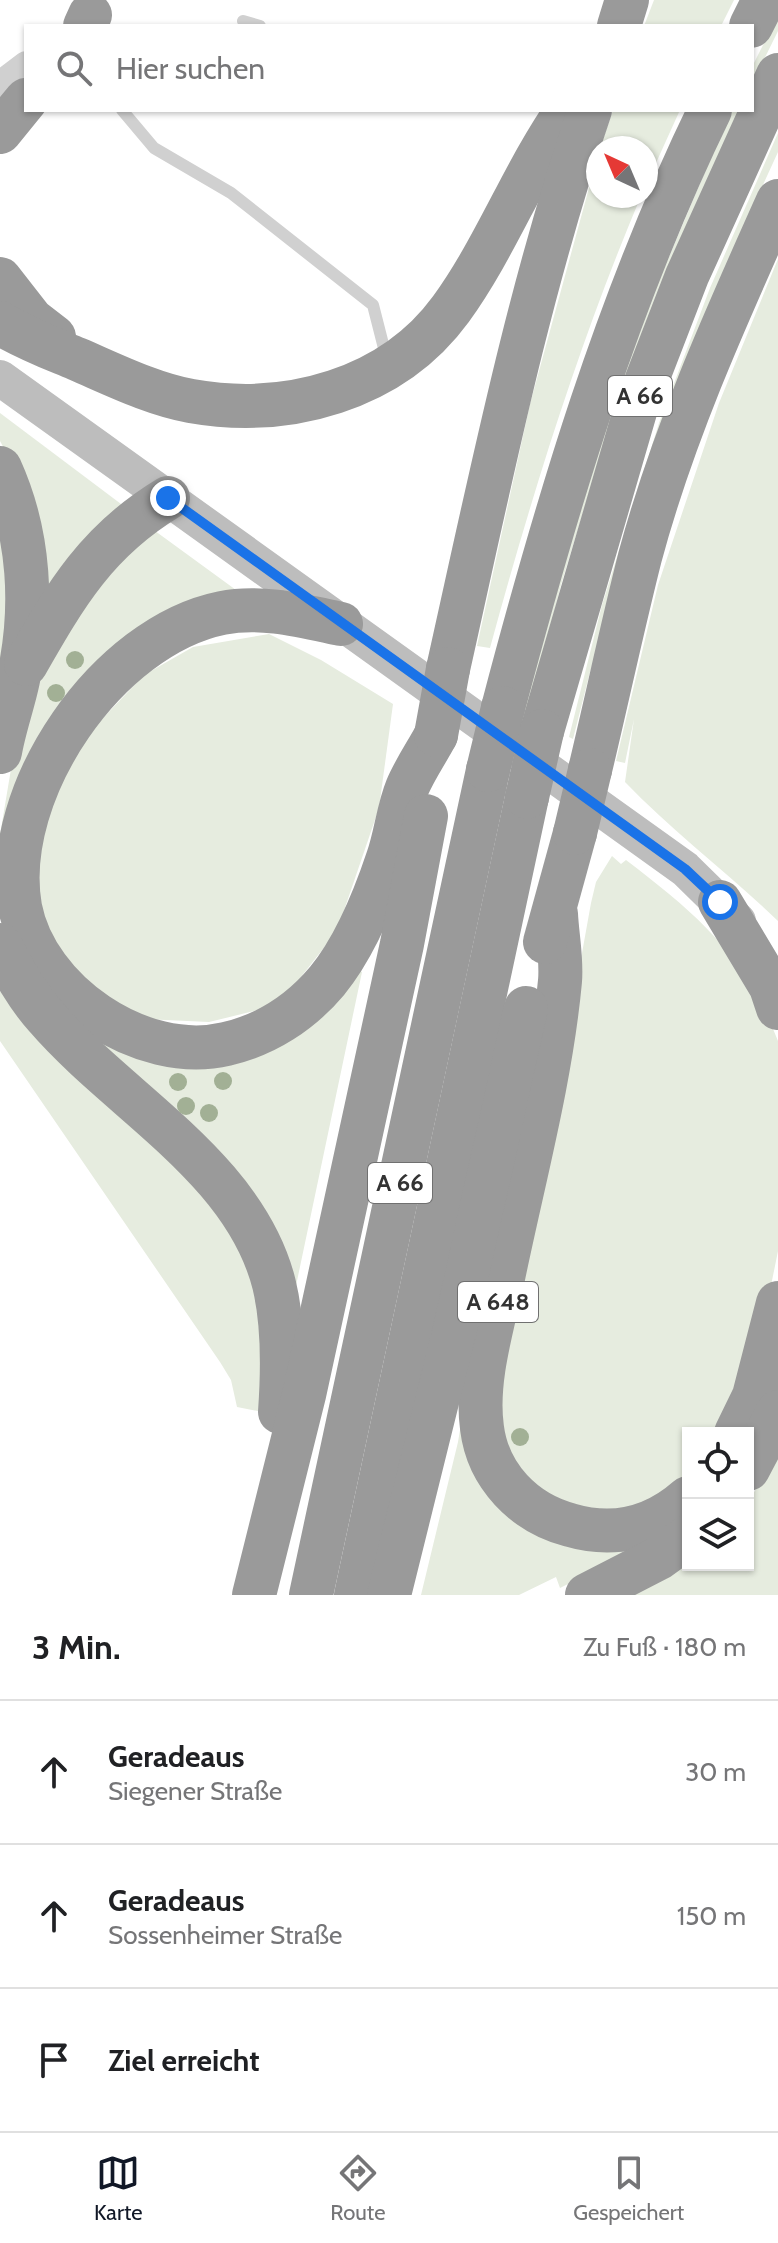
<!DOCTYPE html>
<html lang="de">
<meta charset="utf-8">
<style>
body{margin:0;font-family:Cabin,sans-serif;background:#f2f2f2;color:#202124}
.controls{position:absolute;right:24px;bottom:24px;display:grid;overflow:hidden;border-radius:0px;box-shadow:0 2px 6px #0004}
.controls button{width:72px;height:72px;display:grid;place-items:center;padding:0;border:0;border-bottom:2px solid #e0e0e0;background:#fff;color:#202124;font:40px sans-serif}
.compass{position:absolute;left:586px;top:136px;width:72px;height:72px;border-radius:50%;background:#fff;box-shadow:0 2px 6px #0004;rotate:316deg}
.stop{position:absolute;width:24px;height:24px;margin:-18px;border:6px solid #1a73e8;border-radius:50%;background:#fff}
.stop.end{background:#1a73e8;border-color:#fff;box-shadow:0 2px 8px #0008}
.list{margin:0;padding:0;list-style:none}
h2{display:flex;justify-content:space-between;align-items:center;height:104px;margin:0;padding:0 32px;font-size:34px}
h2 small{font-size:26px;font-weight:400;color:#757577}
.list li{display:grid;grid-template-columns:52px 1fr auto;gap:24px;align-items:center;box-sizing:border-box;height:144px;padding:0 32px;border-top:2px solid #e0e0e0}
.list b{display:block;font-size:30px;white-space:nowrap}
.list p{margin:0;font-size:26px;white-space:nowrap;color:#757577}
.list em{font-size:26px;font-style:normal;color:#757577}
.icon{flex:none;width:44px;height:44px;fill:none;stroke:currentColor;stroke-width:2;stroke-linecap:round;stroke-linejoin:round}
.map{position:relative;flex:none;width:778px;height:1595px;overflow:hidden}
.search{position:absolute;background:#fff;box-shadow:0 2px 6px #0004;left:24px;right:24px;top:24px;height:88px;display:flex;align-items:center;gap:20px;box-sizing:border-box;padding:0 28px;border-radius:0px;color:#757577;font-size:30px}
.sheet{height:536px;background:#fff}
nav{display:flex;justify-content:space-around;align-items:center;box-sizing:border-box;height:112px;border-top:2px solid #e0e0e0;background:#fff;font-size:22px;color:#757577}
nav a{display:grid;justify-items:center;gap:4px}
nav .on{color:#111827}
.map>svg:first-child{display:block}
.green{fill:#e6ecdf}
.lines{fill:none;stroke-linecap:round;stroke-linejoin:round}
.lane{stroke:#d0d0d0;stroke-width:12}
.street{stroke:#d0d0d0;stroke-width:26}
.secondary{stroke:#bdbdbd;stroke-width:36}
.highway{stroke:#9a9a9a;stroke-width:44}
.highway-bridge{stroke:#9a9a9a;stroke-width:44}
.tree{fill:#a2b095}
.route{stroke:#1a73e8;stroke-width:10}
.labels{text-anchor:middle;stroke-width:8;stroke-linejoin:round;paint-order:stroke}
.shield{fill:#fff;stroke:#707070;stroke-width:2}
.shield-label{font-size:24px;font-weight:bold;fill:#333}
</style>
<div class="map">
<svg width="778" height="1595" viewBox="0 0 778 1595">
<rect width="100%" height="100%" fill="#fff"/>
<g class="green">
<path d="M654 0H734L721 26H644Z"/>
<path d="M778 15V31L752 84V67Z"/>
<path d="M613 110H680L646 185V148H600Z"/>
<path d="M731 110H740L610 424 561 585 527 721 517 718 617 380Z"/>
<path d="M778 133V152L720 279 590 672 573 739 569 737 602 605 659 423 710 288Z"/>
<path d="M598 155V196H641C579 343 532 494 490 648L477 646 530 404Z"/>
<path d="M778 259V921C728 873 673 832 625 782L634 719 625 763 616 761 658 585 719 403Z"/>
<path d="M0 413 125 507 40 611 13 465 0 441Z"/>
<path d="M0 503 12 555 0 692Z"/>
<path d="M151 528 247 598 111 664 11 912 161 1054 352 967 362 972 293 1300 0 905V835L14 751 55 638Z"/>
<path d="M269 634 321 660 393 704 379 808 337 931 279 1005 209 1022 144 1019 72 974 35 905 38 833 81 741 144 675 193 647Z"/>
<path d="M612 856 621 864 626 860C698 915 744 954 778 1041V1251L761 1335 727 1433H688V1484L621 1517 550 1501 501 1446C500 1403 493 1359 516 1321L591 903 596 882Z"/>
<path d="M0 980 224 1216 260 1292 263 1412 237 1407 231 1380 220 1362 0 1041Z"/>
<path d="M488 1264 474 1461 640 1548 560 1588 556 1577 519 1595H421L458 1442Z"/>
<path d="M778 1457V1595H627L688 1559V1565H748V1501Z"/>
</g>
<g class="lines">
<g class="lane">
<path d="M243 21 260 26"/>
<path d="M122 110 154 148 231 193 373 305 387 360"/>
</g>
<path class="street" d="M0 84 26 64"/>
<path class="secondary" d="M0 378 685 869 738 921"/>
<g class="highway">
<path d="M85 26 90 15"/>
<path d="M619 26 627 0"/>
<path d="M751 26 764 0"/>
<path d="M0 132 26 100"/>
<path d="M0 279 32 320 54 337"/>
<path d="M0 323C24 338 51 348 77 359 112 374 152 394 191 401 287 418 392 390 451 309 496 247 523 173 567 110"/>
<path d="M0 468C30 534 34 609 18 680 13 704 4 728 0 752"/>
<path d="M341 624C303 616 262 605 222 613 108 636 0 791 20 907 36 992 141 1064 226 1044 266 1035 301 1012 327 981 355 947 374 900 388 858 396 835 398 810 407 788 415 769 427 752 436 735"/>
<path d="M26 664C66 594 97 541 168 498"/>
<path d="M448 669C490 481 528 292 590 110"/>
<path d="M503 708C557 503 617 301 710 110"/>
<path d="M542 731 636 408 687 276 778 75"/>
<path d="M590 770C607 699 622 628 640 557 673 434 726 317 778 201"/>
<path d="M720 902 771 987 778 1008"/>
<path d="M556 914C557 936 562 959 560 981 551 1078 524 1177 504 1273 494 1322 475 1378 482 1428 488 1476 524 1513 570 1525 614 1538 654 1528 688 1498"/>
<path d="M545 942 575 833"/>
<path d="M0 945C13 970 27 996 46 1017 119 1102 245 1168 274 1284 284 1325 283 1370 280 1412"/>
<path d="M736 1433 754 1396 778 1303"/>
<path d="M748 1469 778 1412"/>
<path d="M254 1595 304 1395 402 944 426 816"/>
<path d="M311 1595 488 770"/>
<path d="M356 1595 527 797"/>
<path d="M389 1595 454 1333 526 1008"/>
<path d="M587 1595 659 1558 688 1537"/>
</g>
<g class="highway-bridge">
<path d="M436 735 448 669"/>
<path d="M488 770 503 708"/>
<path d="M527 797 542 731"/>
<path d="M575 833 590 770"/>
</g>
</g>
<g class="tree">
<circle cx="75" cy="660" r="9"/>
<circle cx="56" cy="693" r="9"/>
<circle cx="223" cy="1081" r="9"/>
<circle cx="178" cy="1082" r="9"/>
<circle cx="186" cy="1106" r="9"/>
<circle cx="209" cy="1113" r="9"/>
<circle cx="520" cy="1437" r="9"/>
</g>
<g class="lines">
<path class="route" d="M168 498 685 869 720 902"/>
</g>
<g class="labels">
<g class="shield">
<rect x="608" y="376" width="64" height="40" rx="6"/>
<rect x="368" y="1163" width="64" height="40" rx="6"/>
<rect x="458" y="1282" width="80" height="40" rx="6"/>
</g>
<g class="shield-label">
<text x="640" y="404">A 66</text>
<text x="400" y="1191">A 66</text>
<text x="498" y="1310">A 648</text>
</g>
</g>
</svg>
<div class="controls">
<button><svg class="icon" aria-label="locate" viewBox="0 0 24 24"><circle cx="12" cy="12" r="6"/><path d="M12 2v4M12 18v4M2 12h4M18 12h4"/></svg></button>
<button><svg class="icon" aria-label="layers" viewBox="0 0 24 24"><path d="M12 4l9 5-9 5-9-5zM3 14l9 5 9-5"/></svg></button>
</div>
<svg class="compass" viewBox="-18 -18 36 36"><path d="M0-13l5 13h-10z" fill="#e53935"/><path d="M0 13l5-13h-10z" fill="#757577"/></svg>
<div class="stop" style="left:720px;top:902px"></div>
<div class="stop end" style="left:168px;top:498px"></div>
<div class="search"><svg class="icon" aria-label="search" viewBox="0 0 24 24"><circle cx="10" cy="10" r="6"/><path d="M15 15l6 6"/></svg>Hier suchen</div>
</div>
<section class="sheet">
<h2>3 Min.<small>Zu Fuß · 180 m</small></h2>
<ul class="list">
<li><svg class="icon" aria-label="ahead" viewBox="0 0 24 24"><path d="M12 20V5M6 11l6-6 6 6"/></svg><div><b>Geradeaus</b><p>Siegener Straße</p></div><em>30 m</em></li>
<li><svg class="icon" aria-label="ahead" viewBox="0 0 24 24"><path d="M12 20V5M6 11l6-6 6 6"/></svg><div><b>Geradeaus</b><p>Sossenheimer Straße</p></div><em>150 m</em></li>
<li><svg class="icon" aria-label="arrive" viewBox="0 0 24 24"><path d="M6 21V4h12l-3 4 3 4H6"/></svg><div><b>Ziel erreicht</b></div></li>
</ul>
</section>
<nav>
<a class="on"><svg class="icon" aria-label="map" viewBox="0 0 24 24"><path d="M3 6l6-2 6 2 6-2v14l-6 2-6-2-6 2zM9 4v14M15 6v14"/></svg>Karte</a>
<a><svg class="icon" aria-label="directions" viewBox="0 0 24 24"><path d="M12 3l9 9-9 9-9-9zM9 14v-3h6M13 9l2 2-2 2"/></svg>Route</a>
<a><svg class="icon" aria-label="saved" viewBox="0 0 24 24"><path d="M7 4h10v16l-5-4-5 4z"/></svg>Gespeichert</a>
</nav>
